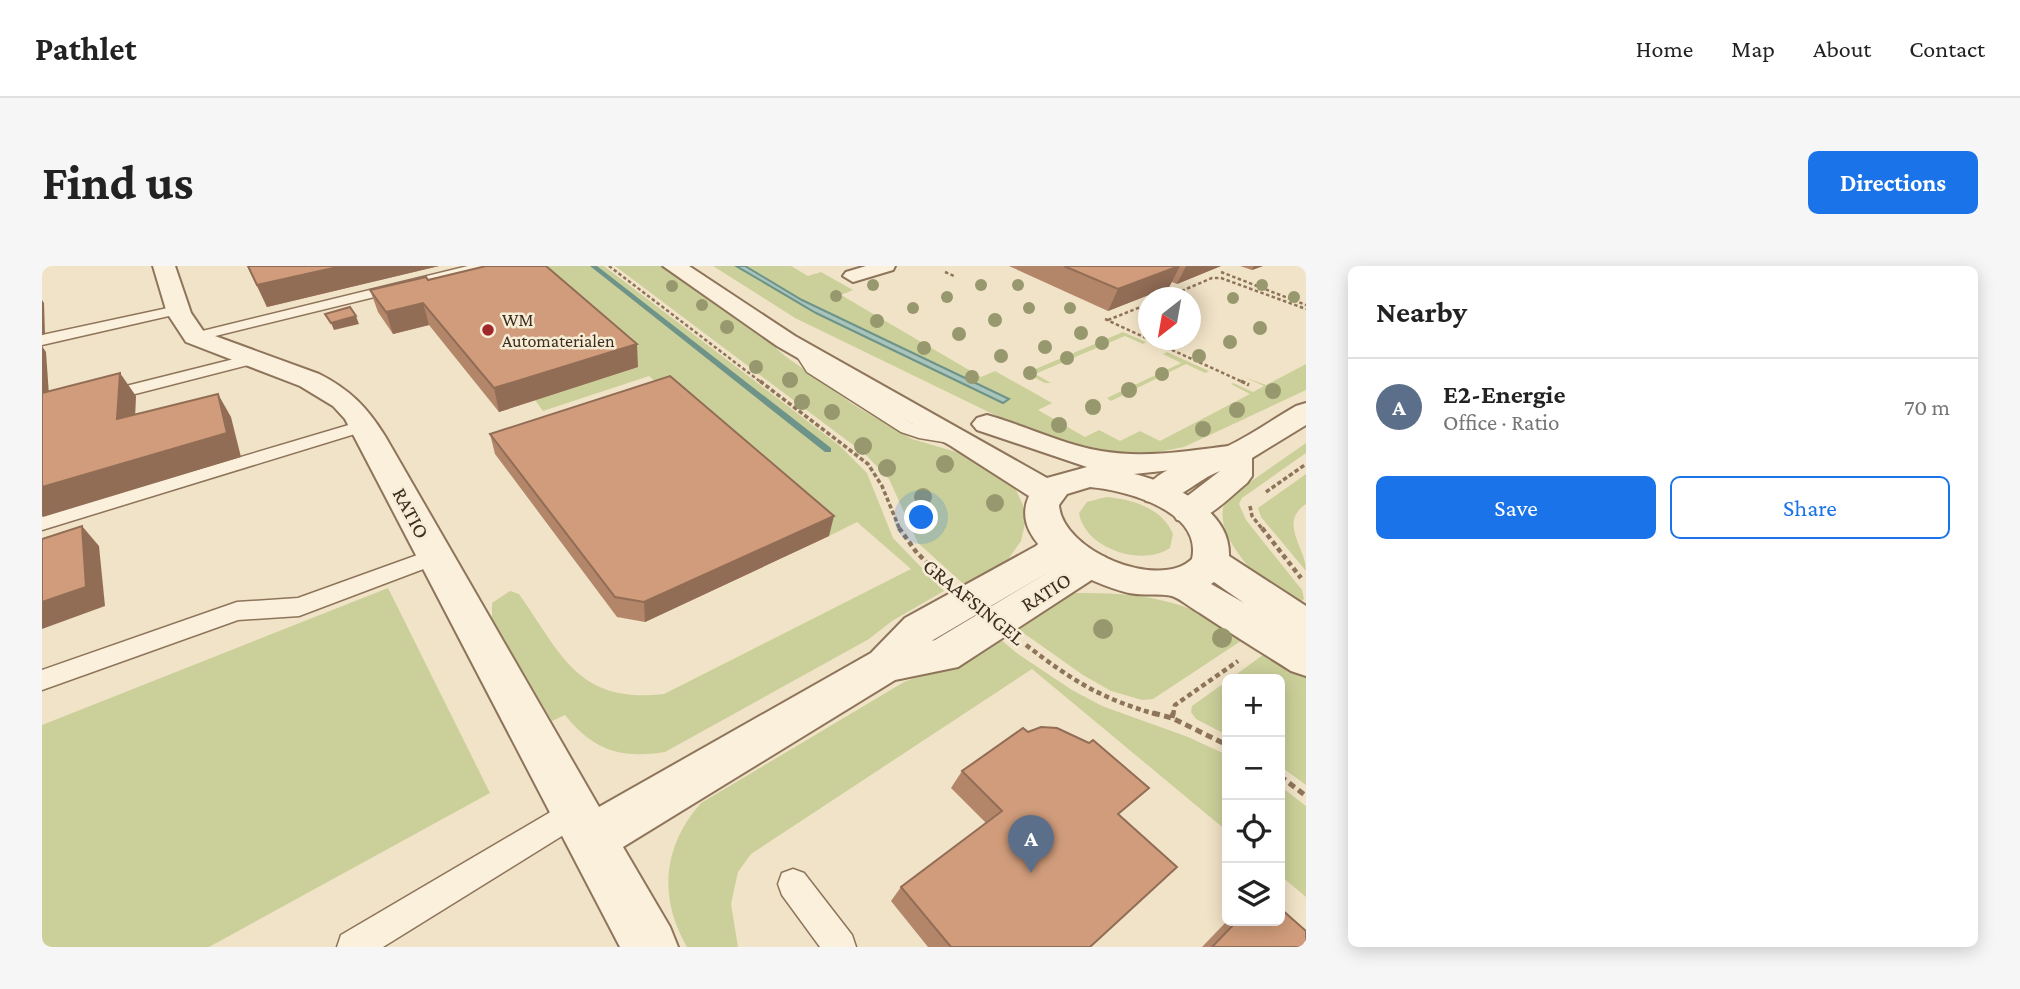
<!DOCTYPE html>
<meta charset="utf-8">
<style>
body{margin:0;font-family:"Crimson Pro",serif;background:#f6f6f6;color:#222}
.controls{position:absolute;right:21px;bottom:21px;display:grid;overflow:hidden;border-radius:10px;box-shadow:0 4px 18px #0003}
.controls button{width:63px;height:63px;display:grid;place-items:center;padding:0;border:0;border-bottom:2px solid #e0e0e0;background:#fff;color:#222;font:35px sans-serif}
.compass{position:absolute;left:1096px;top:21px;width:63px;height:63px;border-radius:50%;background:#fff;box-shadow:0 4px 18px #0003;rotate:211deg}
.you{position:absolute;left:880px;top:252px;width:24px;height:24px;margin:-18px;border:5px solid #fff;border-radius:50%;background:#1a73e8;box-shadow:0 0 0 10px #1a73e833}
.badge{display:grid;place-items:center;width:46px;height:46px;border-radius:50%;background:#1a73e8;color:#fff;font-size:23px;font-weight:700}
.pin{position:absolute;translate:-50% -58px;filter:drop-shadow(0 2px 4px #0008)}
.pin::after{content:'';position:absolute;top:37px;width:24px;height:21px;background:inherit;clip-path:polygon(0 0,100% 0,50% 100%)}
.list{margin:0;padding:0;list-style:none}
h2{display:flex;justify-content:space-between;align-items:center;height:91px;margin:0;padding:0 28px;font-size:30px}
h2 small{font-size:23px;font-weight:400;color:#767676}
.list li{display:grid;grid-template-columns:46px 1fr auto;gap:21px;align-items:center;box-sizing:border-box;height:98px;padding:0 28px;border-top:2px solid #e0e0e0}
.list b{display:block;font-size:26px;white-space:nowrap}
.list p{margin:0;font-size:23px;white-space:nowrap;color:#767676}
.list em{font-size:23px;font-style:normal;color:#767676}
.actions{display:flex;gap:14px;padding:21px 28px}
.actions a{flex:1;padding:16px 0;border:2px solid #1a73e8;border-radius:10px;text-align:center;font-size:24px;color:#1a73e8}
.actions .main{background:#1a73e8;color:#fff}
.icon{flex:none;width:38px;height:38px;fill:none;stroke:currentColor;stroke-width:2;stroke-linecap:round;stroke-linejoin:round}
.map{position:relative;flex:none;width:1264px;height:681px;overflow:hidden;border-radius:10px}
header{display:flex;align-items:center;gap:42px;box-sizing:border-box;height:98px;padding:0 35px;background:#fff;border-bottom:2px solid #e0e0e0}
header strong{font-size:33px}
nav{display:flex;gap:38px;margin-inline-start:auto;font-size:24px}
.intro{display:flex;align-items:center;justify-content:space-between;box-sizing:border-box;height:168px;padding:0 42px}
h1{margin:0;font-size:49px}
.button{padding:18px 32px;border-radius:10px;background:#1a73e8;color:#fff;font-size:24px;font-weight:700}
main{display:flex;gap:42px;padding:0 42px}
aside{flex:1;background:#fff;border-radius:10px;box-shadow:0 4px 18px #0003}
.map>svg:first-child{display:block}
.green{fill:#cbd09a}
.water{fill:#a8c4bb;stroke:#6e9389;stroke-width:2}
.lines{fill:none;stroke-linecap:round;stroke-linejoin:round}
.stream{fill:#6e9389;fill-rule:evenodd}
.service-casing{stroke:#8e745b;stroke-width:3}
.pedestrian-casing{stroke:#8e745b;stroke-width:4}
.minor-casing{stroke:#8e745b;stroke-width:4}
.tertiary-casing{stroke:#8e745b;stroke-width:4}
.path-far3{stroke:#8e745b;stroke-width:2.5;stroke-dasharray:3.5 2.5;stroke-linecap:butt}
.path-far2{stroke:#8e745b;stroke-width:3.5;stroke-dasharray:4.5 2.5;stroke-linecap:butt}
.path-far1{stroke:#8e745b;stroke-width:4.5;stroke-dasharray:5 3.5;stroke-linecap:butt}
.path{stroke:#8e745b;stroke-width:5;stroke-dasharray:7 4.5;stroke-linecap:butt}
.service{fill:#faf0db;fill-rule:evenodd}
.pedestrian{fill:#faf0db;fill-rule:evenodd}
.minor{fill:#faf0db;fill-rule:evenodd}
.tertiary{fill:#faf0db;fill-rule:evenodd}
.tree{fill:#98986e}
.wall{fill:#b3866a}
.shaded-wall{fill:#926d56}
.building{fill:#d09c7b;stroke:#926d56;stroke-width:2}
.poi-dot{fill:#a0282c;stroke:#f7edd7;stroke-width:2.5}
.labels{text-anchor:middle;stroke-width:5;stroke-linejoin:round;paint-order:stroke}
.far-poi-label{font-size:18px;fill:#3d2d1f;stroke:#f7edd7;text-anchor:start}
.street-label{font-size:21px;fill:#3d2d1f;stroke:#f7edd7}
</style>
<header>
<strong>Pathlet</strong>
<nav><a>Home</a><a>Map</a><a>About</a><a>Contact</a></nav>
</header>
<div class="intro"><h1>Find us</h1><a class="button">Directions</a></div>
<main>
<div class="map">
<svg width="1264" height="681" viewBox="0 0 1264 681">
<rect width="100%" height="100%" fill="#f1e3c7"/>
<g class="green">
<path d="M490 0H562L798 180 825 207 851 272 902 325 850 355 827 373 623 486C578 493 551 484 523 449L510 455 450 353V337L468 325 477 328C520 389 536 438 622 428L869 303 815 256 787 270 607 110 501 145 493 134 596 101Z"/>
<path d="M573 0H626L696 49 743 90 812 139 870 173 945 195 964 212 974 224 985 248 979 275 962 299 925 321 876 277 847 213 823 188Z"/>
<path d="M671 0H694L774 47 961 137 967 133 760 34 703 0H749L766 10 779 6 811 24 799 29 939 111 953 105 1010 137 996 144 1043 171 1057 164 1078 175 1098 165 1118 175 1208 128 1189 118 1191 117 1211 126 1222 120 1202 111 1224 119 1264 98V124L1142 181 1111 187 1065 186 986 165 753 52Z"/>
<path d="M1081 66 1104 76 1101 78 1083 70 993 108 1009 117H1003L984 107Z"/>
<path d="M1125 86 1167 105 1163 107 1144 98 1069 135 1065 132 1139 97 1121 88Z"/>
<path d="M1264 177V187L1200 232 1197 238 1204 254 1260 324 1262 333 1251 342C1227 323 1163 268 1185 232Z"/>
<path d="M1264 208V238C1236 257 1264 281 1264 305L1219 251 1216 242Z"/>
<path d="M1064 231C1090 233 1120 242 1131 268L1128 282C1100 301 1043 283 1037 247L1045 236Z"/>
<path d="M346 322 448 527 167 681H0V459Z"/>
<path d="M1034 327C1109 326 1141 336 1208 369L1111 433 1100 434 1069 425 1041 409 970 359 1013 331Z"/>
<path d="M953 369 976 388 1030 424 1060 440 1146 471 1185 489V565L990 403 709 588 696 606 689 638 696 681H645C616 631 621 580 659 537L862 416 909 398Z"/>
<path d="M1229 383 1264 405V519L1238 500V413H1188Z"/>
<path d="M1185 415V469L1154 453 1149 446 1150 440Z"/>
<path d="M1238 520 1264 540V631L1238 609Z"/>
</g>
<path class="water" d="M694 0H703L760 34 967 133 961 137 774 47Z"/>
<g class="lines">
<path class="stream" d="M548 0H555L789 182V186H783Z"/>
<defs>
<g id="service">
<path d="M426 0H448L447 3 153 75 146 71 148 68Z"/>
<path d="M135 40 140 41V47L0 79V69Z"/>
<path d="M759 79 764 81 777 100 871 158 925 170 928 174 919 179 877 172 859 166 765 106 751 84Z"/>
<path d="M208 89 216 94 214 97 62 136 54 131 56 127Z"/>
<path d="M320 155 326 156 329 160 326 164 0 264V250Z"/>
<path d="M392 283 400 286 403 291 400 296 257 350 196 354 0 424V404L195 336 256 332Z"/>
<path d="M534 531 544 535 548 545 544 555 341 681H295L299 669Z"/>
<path d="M751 603 762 607 810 669 814 681H778L740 629 736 618 740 607Z"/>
</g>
<path id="pedestrian" d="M824 0H853L851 4 811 16 801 10 804 6Z"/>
<g id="minor">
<path d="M111 0H133L149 47 162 66 277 108C307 123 325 141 343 170L557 541 829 387 863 352 994 280C1006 268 1014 265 1031 269L1036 278 1020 298 1050 287 1063 291 1068 300 1063 309 1051 313 916 401 853 414 581 581 628 661 636 681H578L303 153 291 140 258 120 144 76 125 47ZM1010 304 893 374 890 375 891 374Z"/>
<path d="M1264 137V159L1210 192V210L1205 217C1185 233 1162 261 1135 254L1130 246 1135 238 1178 205C1153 214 1132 242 1104 235L1100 227C1117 199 1156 194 1184 181 1208 170 1231 153 1254 140Z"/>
</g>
<path id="tertiary" d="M621 0H647L753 70 1005 212 1045 201 935 164 930 158 935 152 945 149 955 152C990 163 1024 179 1059 185 1105 193 1150 184 1195 179L1206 181 1211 188 1206 195 1195 197 1092 208C1129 217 1189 243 1187 290L1264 340V410L1249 405C1219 386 1188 367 1158 347 1150 343 1139 333 1130 330 1118 327 1101 330 1087 327 1050 318 964 281 987 230L909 180 735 80ZM1048 221C1082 224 1161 244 1150 293 1117 325 1020 285 1017 239L1025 228ZM1172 316 1202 337 1169 318Z"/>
</defs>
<use href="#service" class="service-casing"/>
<use href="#pedestrian" class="pedestrian-casing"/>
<use href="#minor" class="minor-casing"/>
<use href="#tertiary" class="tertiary-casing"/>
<g class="path-far3">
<path d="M567 0 720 117"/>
<path d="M903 6 912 10"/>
<path d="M1179 6 1264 39"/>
<path d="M1123 32 1170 12H1179L1264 43"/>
<path d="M1063 53 1106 73"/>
<path d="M1066 54 1106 38"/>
<path d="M1108 74 1203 117"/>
</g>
<g class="path-far2">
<path d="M718 115 826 198 840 220 858 264"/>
<path d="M1199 115 1207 119"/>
<path d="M1224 226 1264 198"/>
<path d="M1208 240 1210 250 1221 264"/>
</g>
<g class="path-far1">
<path d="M857 262 875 287 901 312"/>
<path d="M1220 262 1259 312"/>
<path d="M984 379C1031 415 1059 433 1117 449"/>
<path d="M1131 449 1133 439 1196 395"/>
</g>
<g class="path">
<path d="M1111 447 1130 452 1185 479"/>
<path d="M1130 452 1131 447"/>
<path d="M1238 510 1264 530"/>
</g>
<use href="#service" class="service"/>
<use href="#pedestrian" class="pedestrian"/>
<use href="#minor" class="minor"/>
<use href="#tertiary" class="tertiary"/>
</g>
<g class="tree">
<circle cx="831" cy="19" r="6"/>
<circle cx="939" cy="19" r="6"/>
<circle cx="976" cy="19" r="6"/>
<circle cx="1220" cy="19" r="6"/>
<circle cx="630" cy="20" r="6"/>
<circle cx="794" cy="30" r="6"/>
<circle cx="905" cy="31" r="6"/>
<circle cx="1252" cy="31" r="6"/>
<circle cx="1191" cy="32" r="6"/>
<circle cx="660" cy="39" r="6"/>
<circle cx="871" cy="42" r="6"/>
<circle cx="987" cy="42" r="6"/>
<circle cx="1028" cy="42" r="6"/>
<circle cx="953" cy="54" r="7"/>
<circle cx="835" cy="55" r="7"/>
<circle cx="685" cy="61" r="7"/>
<circle cx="1218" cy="62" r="7"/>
<circle cx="1039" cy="67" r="7"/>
<circle cx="917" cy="68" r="7"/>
<circle cx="1188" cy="76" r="7"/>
<circle cx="1060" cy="77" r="7"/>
<circle cx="1003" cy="81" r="7"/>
<circle cx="882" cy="82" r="7"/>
<circle cx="959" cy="90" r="7"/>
<circle cx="1157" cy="90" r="7"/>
<circle cx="1025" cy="92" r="7"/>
<circle cx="714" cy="101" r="7"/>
<circle cx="988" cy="107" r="7"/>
<circle cx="1120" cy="108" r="7"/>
<circle cx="930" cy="111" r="7"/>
<circle cx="748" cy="114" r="8"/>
<circle cx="1087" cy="124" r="8"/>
<circle cx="1231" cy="125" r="8"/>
<circle cx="760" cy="136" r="8"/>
<circle cx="1051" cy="141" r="8"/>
<circle cx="1195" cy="144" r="8"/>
<circle cx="790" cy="146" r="8"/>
<circle cx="1017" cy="159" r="8"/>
<circle cx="1161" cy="163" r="8"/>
<circle cx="821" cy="180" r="9"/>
<circle cx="903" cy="198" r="9"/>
<circle cx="845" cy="202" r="9"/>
<circle cx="881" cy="231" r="9"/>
<circle cx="953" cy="237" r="9"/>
<circle cx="1061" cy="363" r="10"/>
<circle cx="1180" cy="372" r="10"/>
</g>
<g class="wall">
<path d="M205 0H397L225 41Z"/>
<path d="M967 0H1179L1135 18 1130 16 1127 21 1066 45Z"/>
<path d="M1198 0H1221L1210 4Z"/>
<path d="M386 14 596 101 457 146 387 59 351 68 336 46 328 24Z"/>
<path d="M448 168 787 270 603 356 575 351 453 188Z"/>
<path d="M920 505 1077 548 1048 681H886L849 635 859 621 944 557 909 522Z"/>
<path d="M1185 655H1238L1264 681H1160Z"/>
</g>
<g class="shaded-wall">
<path d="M300 0H397L225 41 215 19Z"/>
<path d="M1138 0 1127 21 1066 45 1076 23Z"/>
<path d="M1144 0H1179L1135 18Z"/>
<path d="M1212 0H1221L1210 4Z"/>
<path d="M0 34 2 37 3 68 0 69Z"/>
<path d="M381 37 387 59 351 68 344 46Z"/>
<path d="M314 50 317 58 292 64 289 57Z"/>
<path d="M595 78 596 101 457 146 452 122Z"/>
<path d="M0 80 4 86 7 129 0 131Z"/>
<path d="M78 107 94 130 92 177 75 153Z"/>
<path d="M176 128 189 151 199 191 1 251 0 250V221Z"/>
<path d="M792 250 787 270 603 356 602 336Z"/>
<path d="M40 260 57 280 63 340 0 363V336Z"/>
</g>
<g class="building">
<path d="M206 0H300L215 19Z"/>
<path d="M444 0H504L595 78 452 122 381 37 344 46 328 24 384 11 386 14Z"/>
<path d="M1022 0H1137L1076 23Z"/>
<path d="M308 41 314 50 289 57 283 48Z"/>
<path d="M78 107 75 153 176 128 185 167 0 221V127Z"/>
<path d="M628 110 792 250 602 336 573 331 448 168Z"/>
<path d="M40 260 44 321 0 336V273Z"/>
<path d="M999 461 1015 462 1047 477 1051 474 1107 522 1076 548 1135 601 1048 681H909L859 621 960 545 920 505 981 462 986 466Z"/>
<path d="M1238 642 1264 665V681H1170L1195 655H1238Z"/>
</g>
<circle class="poi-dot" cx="446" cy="64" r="7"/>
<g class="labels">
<g class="far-poi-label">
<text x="460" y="60">WM<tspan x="460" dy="21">Automaterialen</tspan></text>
</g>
<g class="street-label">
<text transform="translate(369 247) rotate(62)" y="7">RATIO</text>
<text transform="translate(1004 326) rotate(-32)" y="7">RATIO</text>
<text transform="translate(932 336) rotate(39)" y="7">GRAAFSINGEL</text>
</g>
</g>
</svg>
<div class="controls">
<button>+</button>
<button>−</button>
<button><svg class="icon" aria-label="locate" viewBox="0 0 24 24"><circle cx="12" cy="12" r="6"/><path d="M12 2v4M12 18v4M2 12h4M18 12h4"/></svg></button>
<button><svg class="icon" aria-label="layers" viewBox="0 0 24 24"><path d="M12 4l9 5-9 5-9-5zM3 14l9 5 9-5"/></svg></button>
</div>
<svg class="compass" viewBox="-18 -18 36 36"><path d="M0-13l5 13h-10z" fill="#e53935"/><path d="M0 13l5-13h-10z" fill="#767676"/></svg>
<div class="you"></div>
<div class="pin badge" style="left:989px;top:607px;background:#5c6f8a">A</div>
</div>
<aside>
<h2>Nearby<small></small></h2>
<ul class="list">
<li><span class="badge" style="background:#5c6f8a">A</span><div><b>E2-Energie</b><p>Office · Ratio</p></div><em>70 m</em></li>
</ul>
<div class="actions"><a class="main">Save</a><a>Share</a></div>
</aside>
</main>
